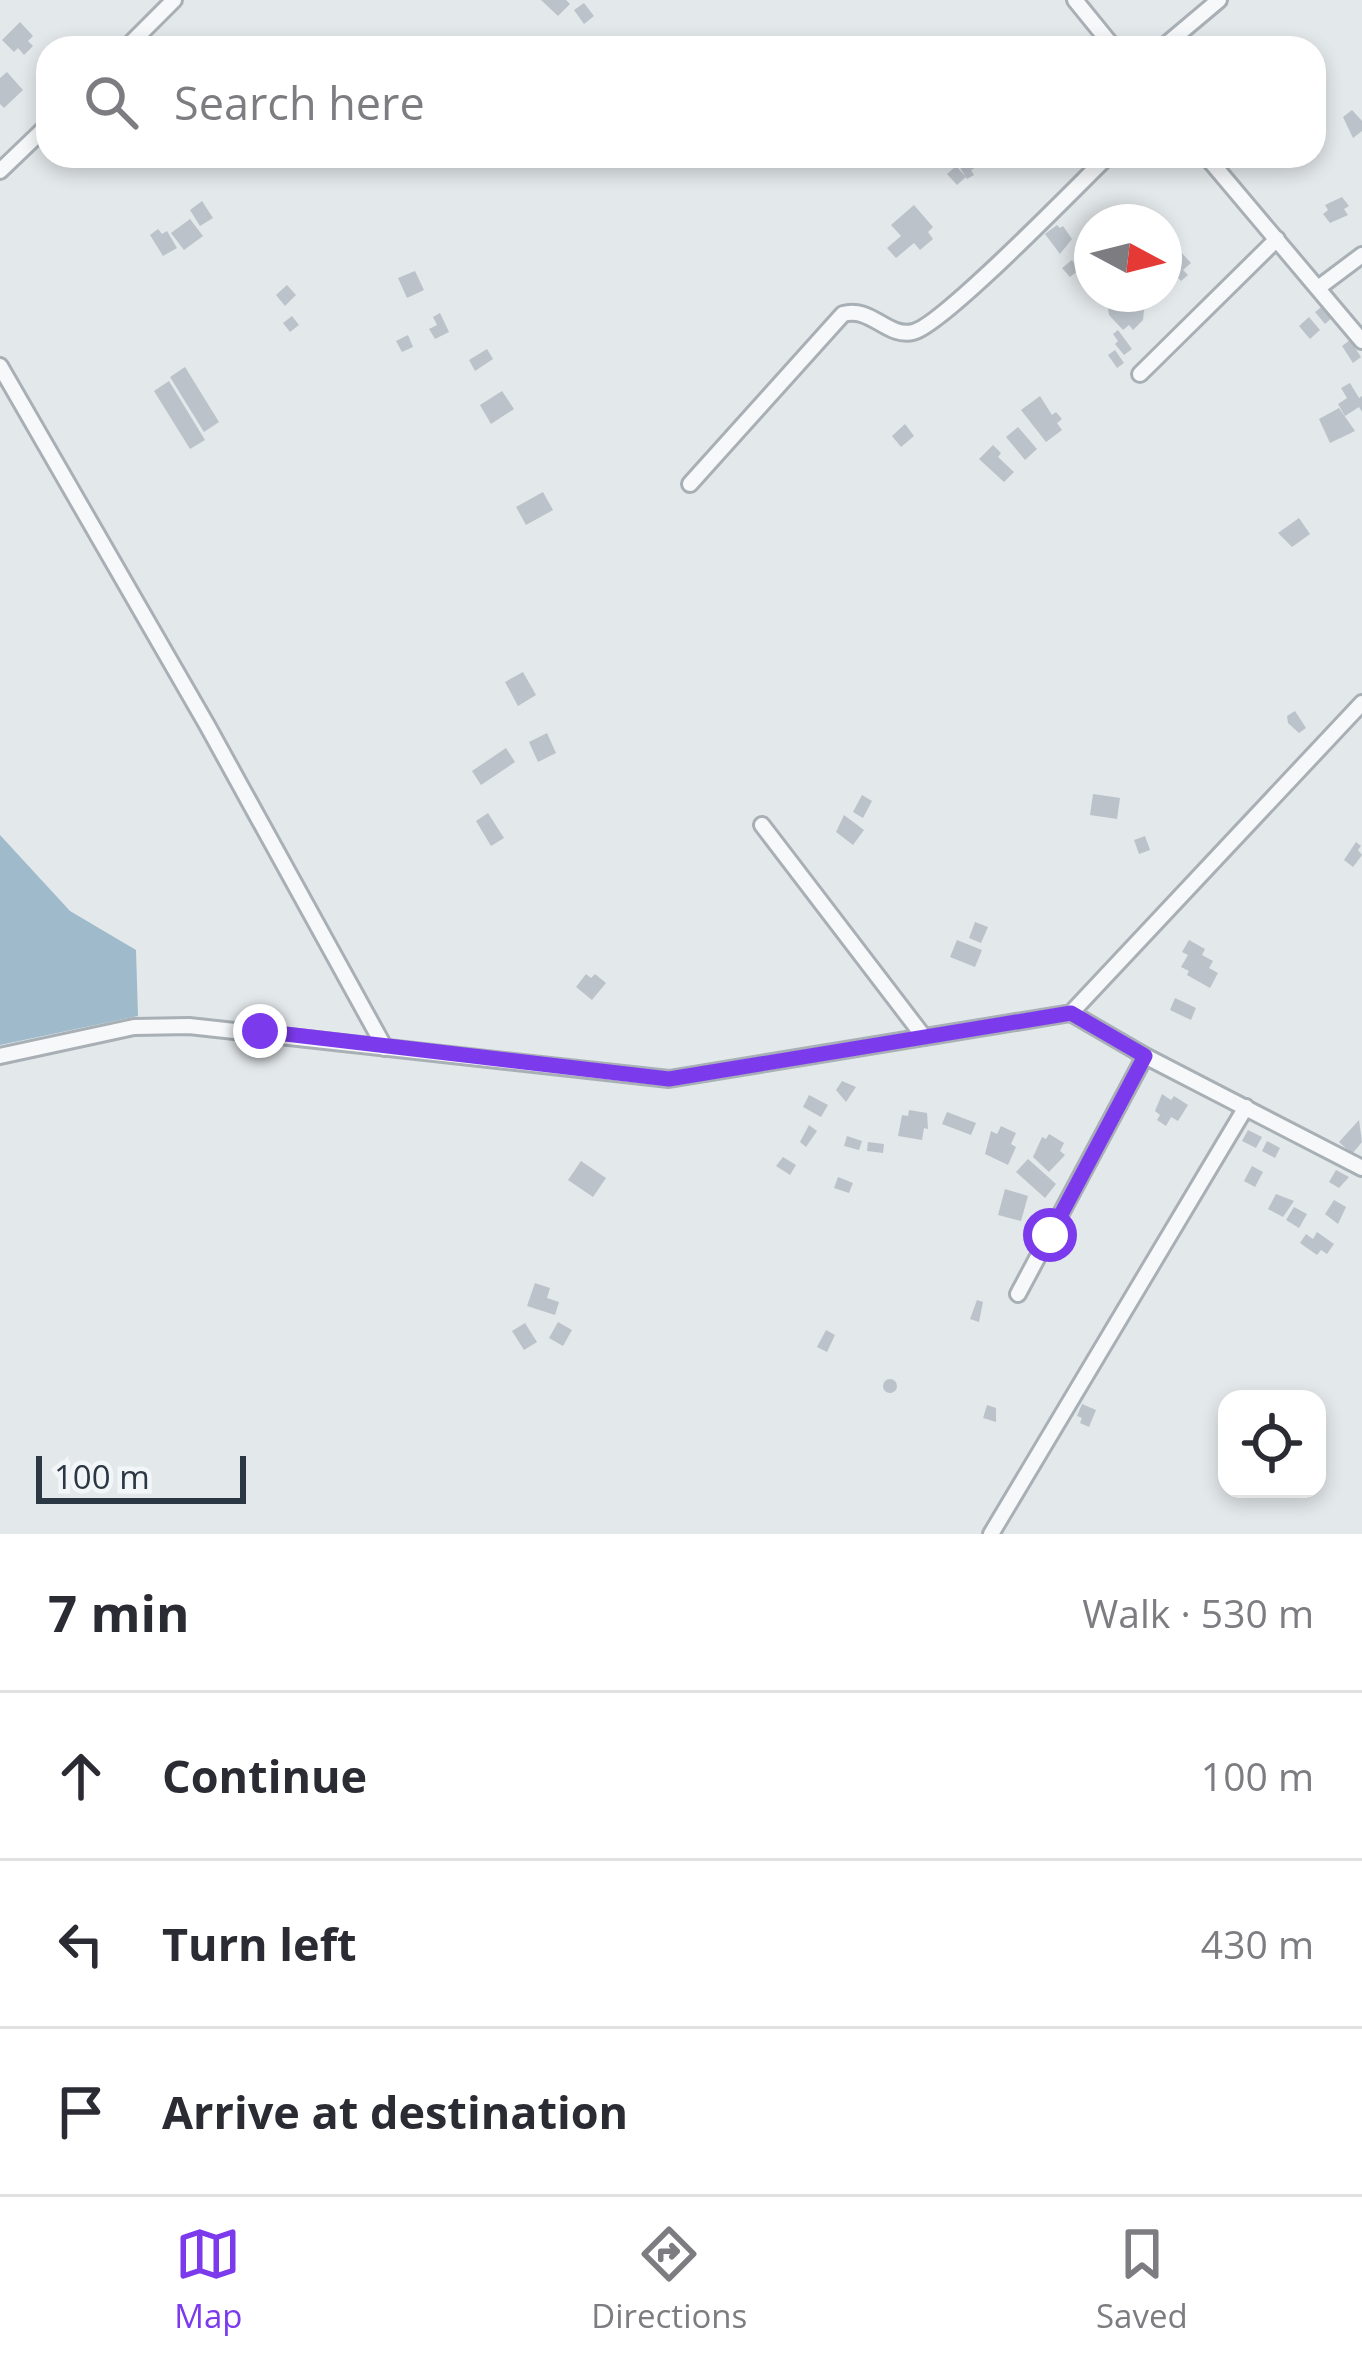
<!DOCTYPE html>
<meta charset="utf-8">
<style>
body{margin:0;font-family:"Open Sans",sans-serif;background:#f2f2f3;color:#2b2b33}
.controls{position:absolute;right:36px;bottom:36px;display:grid;overflow:hidden;border-radius:24px;box-shadow:0 6px 18px #0003}
.controls button{width:108px;height:108px;display:grid;place-items:center;padding:0;border:0;border-bottom:3px solid #e1e1e2;background:#fff;color:#2b2b33;font:60px sans-serif}
.compass{position:absolute;left:1074px;top:204px;width:108px;height:108px;border-radius:50%;background:#fff;box-shadow:0 6px 18px #0003;rotate:97deg}
.scale{position:absolute;left:36px;bottom:30px;width:210px;box-sizing:border-box;padding-left:12px;border:6px solid #2b3844;border-top:0;font-size:33px;line-height:42px;white-space:nowrap;color:#2b3844;-webkit-text-stroke:9px #f3f6f9;paint-order:stroke}
.stop{position:absolute;width:36px;height:36px;margin:-27px;border:9px solid #7c3aed;border-radius:50%;background:#fff}
.stop.end{background:#7c3aed;border-color:#fff;box-shadow:0 3px 12px #0008}
.list{margin:0;padding:0;list-style:none}
h2{display:flex;justify-content:space-between;align-items:center;height:156px;margin:0;padding:0 48px;font-size:51px}
h2 small{font-size:39px;font-weight:400;color:#7c7c81}
.list li{display:grid;grid-template-columns:78px 1fr auto;gap:36px;align-items:center;box-sizing:border-box;height:168px;padding:0 48px;border-top:3px solid #e1e1e2}
.list b{display:block;font-size:45px;white-space:nowrap}
.list em{font-size:39px;font-style:normal;color:#7c7c81}
.icon{flex:none;width:66px;height:66px;fill:none;stroke:currentColor;stroke-width:2;stroke-linecap:round;stroke-linejoin:round}
.map{position:relative;flex:none;width:1362px;height:1534px;overflow:hidden}
.search{position:absolute;background:#fff;box-shadow:0 6px 18px #0003;left:36px;right:36px;top:36px;height:132px;display:flex;align-items:center;gap:30px;box-sizing:border-box;padding:0 42px;border-radius:36px;color:#7c7c81;font-size:45px}
.sheet{height:660px;background:#fff}
nav{display:flex;justify-content:space-around;align-items:center;box-sizing:border-box;height:168px;border-top:3px solid #e1e1e2;background:#fff;font-size:33px;color:#7c7c81}
nav a{display:grid;justify-items:center;gap:6px}
nav .on{color:#7c3aed}
.map>svg:first-child{display:block}
.water{fill:#9fbbcb}
.building{fill:#bbc2c9}
.lines{fill:none;stroke-linecap:round;stroke-linejoin:round}
.minor-casing{stroke:#a8b0b6;stroke-width:20}
.minor{stroke:#f6f8fa;stroke-width:14}
.route{stroke:#7c3aed;stroke-width:15}
</style>
<div class="map">
<svg width="1362" height="1534" viewBox="0 0 1362 1534">
<rect width="100%" height="100%" fill="#e3e8eb"/>
<path class="water" d="M0 835 70 911 136 950 138 1016 0 1045Z"/>
<g class="building">
<path d="M541 0H566L570 4 558 16Z"/>
<path d="M584 3 594 16 584 24 574 10Z"/>
<path d="M20 22 33 36 28 41 33 46 24 55 18 48 14 52 2 40Z"/>
<path d="M7 72 23 90 4 108 0 104V78Z"/>
<path d="M1352 110 1362 121V131L1353 138 1343 117Z"/>
<path d="M972 156 980 165 971 170 974 175 967 179 958 164Z"/>
<path d="M956 166 966 177 957 185 947 174Z"/>
<path d="M1342 197 1349 206 1344 209 1348 215 1330 223 1323 214 1328 210 1325 205Z"/>
<path d="M202 201 213 218 200 226 190 210Z"/>
<path d="M914 205 933 227 928 232 933 239 920 250 914 243 896 258 887 248 901 236 891 225Z"/>
<path d="M190 219 203 236 184 250 171 233Z"/>
<path d="M1057 225 1060 228 1063 226 1072 239 1060 254 1045 234Z"/>
<path d="M158 229 162 234 167 231 177 248 163 256 150 235Z"/>
<path d="M1171 249 1176 255 1180 251 1191 263 1183 270 1188 275 1181 281 1177 277 1170 283 1164 277V256Z"/>
<path d="M1072 260 1079 270 1070 277 1062 268Z"/>
<path d="M415 271 424 290 407 298 398 278Z"/>
<path d="M287 285 296 295 285 306 276 295Z"/>
<path d="M1125 294H1141L1150 304 1144 310 1143 320 1133 330 1129 325 1123 330 1109 315 1108 309Z"/>
<path d="M1325 304 1335 315 1325 324 1315 312Z"/>
<path d="M440 313 449 332 435 339 429 329 437 325 433 317Z"/>
<path d="M292 316 299 325 290 332 283 323Z"/>
<path d="M1309 317 1320 330 1310 339 1299 326Z"/>
<path d="M1118 330 1132 349 1124 355 1115 344 1118 341 1113 334Z"/>
<path d="M408 335 413 347 402 352 396 341Z"/>
<path d="M1350 340 1361 357 1353 363 1342 346Z"/>
<path d="M487 349 493 359 475 371 469 360Z"/>
<path d="M1115 350 1124 363 1117 368 1108 355Z"/>
<path d="M185 367 219 422 204 432 170 377Z"/>
<path d="M169 381 205 440 190 449 154 391Z"/>
<path d="M1350 383 1359 398 1362 396V412L1359 407 1345 416 1338 404 1347 398 1341 388Z"/>
<path d="M502 391 514 409 491 424 480 405Z"/>
<path d="M1040 396 1052 415 1056 412 1062 419 1057 423 1062 430 1046 442 1021 410Z"/>
<path d="M1339 408 1355 431 1330 443 1319 419Z"/>
<path d="M905 424 914 436 901 447 892 436Z"/>
<path d="M1018 427 1037 449 1025 460 1006 437Z"/>
<path d="M993 445 1001 453 998 457 1014 472 1004 482 979 459Z"/>
<path d="M543 492 553 510 526 525 516 507Z"/>
<path d="M1299 518 1310 534 1292 547 1278 533Z"/>
<path d="M523 672 536 695 518 706 505 682Z"/>
<path d="M1295 711 1306 728 1299 733 1288 723 1287 716Z"/>
<path d="M547 733 556 753 538 762 529 742Z"/>
<path d="M506 748 515 762 481 785 472 771Z"/>
<path d="M1093 794 1120 798 1117 819 1090 815Z"/>
<path d="M862 795 872 801 863 818 853 812Z"/>
<path d="M488 813 504 838 491 846 476 821Z"/>
<path d="M844 815 864 830 853 845 836 832Z"/>
<path d="M1145 836 1150 850 1139 854 1134 840Z"/>
<path d="M1356 842 1361 846 1358 850 1362 855 1353 867 1344 860Z"/>
<path d="M975 922 988 927 981 943 969 938Z"/>
<path d="M957 940 982 950 975 967 950 957Z"/>
<path d="M1189 940 1205 949 1202 955 1213 961 1209 968 1218 973 1210 988 1187 975 1189 971 1181 967 1188 955 1182 952Z"/>
<path d="M586 974 591 978 595 974 606 983 592 1000 576 987Z"/>
<path d="M1175 998 1196 1008 1191 1020 1170 1010Z"/>
<path d="M842 1081 856 1087 846 1102 836 1090Z"/>
<path d="M1162 1094 1171 1100 1174 1096 1188 1105 1178 1121 1171 1117 1166 1126 1157 1120 1160 1115 1155 1111Z"/>
<path d="M809 1095 828 1105 821 1117 803 1107Z"/>
<path d="M909 1110 927 1113 928 1129 924 1128 922 1140 898 1136 902 1115 908 1116Z"/>
<path d="M947 1112 976 1123 971 1135 942 1124Z"/>
<path d="M1359 1120 1362 1142 1352 1154 1339 1142Z"/>
<path d="M809 1125 817 1131 806 1147 800 1142Z"/>
<path d="M1001 1126 1016 1133 1011 1144 1016 1147 1008 1165 985 1154 991 1131 997 1134Z"/>
<path d="M1248 1130 1262 1137 1256 1148 1242 1141Z"/>
<path d="M1049 1134 1064 1143 1060 1151 1065 1155 1049 1172 1033 1157 1042 1137 1046 1139Z"/>
<path d="M847 1136 862 1141 859 1150 844 1146Z"/>
<path d="M1267 1141 1280 1148 1275 1158 1262 1151Z"/>
<path d="M868 1142 884 1144 883 1153 867 1151Z"/>
<path d="M783 1157 796 1165 790 1175 776 1166Z"/>
<path d="M1028 1159 1056 1184 1045 1198 1016 1172Z"/>
<path d="M581 1161 606 1178 593 1197 568 1180Z"/>
<path d="M1252 1166 1263 1172 1255 1187 1244 1181Z"/>
<path d="M1336 1170 1349 1177 1339 1188 1329 1182Z"/>
<path d="M838 1177 853 1183 849 1193 834 1188Z"/>
<path d="M1005 1189 1028 1196 1021 1221 998 1215Z"/>
<path d="M1276 1194 1294 1201 1283 1217 1268 1209Z"/>
<path d="M1334 1200 1346 1207 1338 1224 1325 1214Z"/>
<path d="M1294 1207 1307 1214 1299 1228 1286 1220Z"/>
<path d="M1317 1232 1334 1244 1327 1254 1321 1250 1317 1255 1300 1243 1306 1234 1313 1239Z"/>
<path d="M535 1283 550 1288 547 1298 559 1302 555 1315 527 1306Z"/>
<path d="M977 1300 983 1302 979 1322 970 1319Z"/>
<path d="M558 1322 572 1330 563 1346 549 1338Z"/>
<path d="M525 1323 537 1342 524 1350 512 1331Z"/>
<path d="M826 1330 835 1335 827 1352 817 1347Z"/>
<circle cx="890" cy="1386" r="7"/>
<path d="M1082 1404 1096 1410 1089 1427 1080 1423 1082 1418 1077 1416Z"/>
<path d="M987 1405 996 1408V1422L983 1418Z"/>
</g>
<g class="lines">
<defs>
<g id="minor">
<path d="M1075 0 1114 48"/>
<path d="M126 48 174 0"/>
<path d="M1162 48 1219 0"/>
<path d="M1206 156 1362 341"/>
<path d="M0 171 48 125"/>
<path d="M1318 288 1362 255"/>
<path d="M0 366 207 725 385 1048"/>
<path d="M1140 374 1277 239"/>
<path d="M690 484 843 314C871 306 887 338 913 332 942 326 1078 185 1108 156"/>
<path d="M762 825 924 1037"/>
<path d="M1071 1013 1145 1056 1362 1168"/>
<path d="M0 1056 134 1027 189 1026 669 1079 1071 1013 1362 703"/>
<path d="M1018 1294 1145 1056"/>
<path d="M991 1534 1246 1107"/>
</g>
</defs>
<use href="#minor" class="minor-casing"/>
<use href="#minor" class="minor"/>
</g>
<g class="lines">
<path class="route" d="M260 1031 669 1079 1071 1013 1145 1056 1050 1235"/>
</g>
</svg>
<div class="controls">
<button><svg class="icon" aria-label="locate" viewBox="0 0 24 24"><circle cx="12" cy="12" r="6"/><path d="M12 2v4M12 18v4M2 12h4M18 12h4"/></svg></button>
</div>
<svg class="compass" viewBox="-18 -18 36 36"><path d="M0-13l5 13h-10z" fill="#e53935"/><path d="M0 13l5-13h-10z" fill="#7c7c81"/></svg>
<div class="scale">100 m</div>
<div class="stop" style="left:1050px;top:1235px"></div>
<div class="stop end" style="left:260px;top:1031px"></div>
<div class="search"><svg class="icon" aria-label="search" viewBox="0 0 24 24"><circle cx="10" cy="10" r="6"/><path d="M15 15l6 6"/></svg>Search here</div>
</div>
<section class="sheet">
<h2>7 min<small>Walk · 530 m</small></h2>
<ul class="list">
<li><svg class="icon" aria-label="ahead" viewBox="0 0 24 24"><path d="M12 20V5M6 11l6-6 6 6"/></svg><div><b>Continue</b></div><em>100 m</em></li>
<li><svg class="icon" aria-label="left" viewBox="0 0 24 24"><path d="M17 20v-9H6M10 6l-5 5 5 5"/></svg><div><b>Turn left</b></div><em>430 m</em></li>
<li><svg class="icon" aria-label="arrive" viewBox="0 0 24 24"><path d="M6 21V4h12l-3 4 3 4H6"/></svg><div><b>Arrive at destination</b></div></li>
</ul>
</section>
<nav>
<a class="on"><svg class="icon" aria-label="map" viewBox="0 0 24 24"><path d="M3 6l6-2 6 2 6-2v14l-6 2-6-2-6 2zM9 4v14M15 6v14"/></svg>Map</a>
<a><svg class="icon" aria-label="directions" viewBox="0 0 24 24"><path d="M12 3l9 9-9 9-9-9zM9 14v-3h6M13 9l2 2-2 2"/></svg>Directions</a>
<a><svg class="icon" aria-label="saved" viewBox="0 0 24 24"><path d="M7 4h10v16l-5-4-5 4z"/></svg>Saved</a>
</nav>
